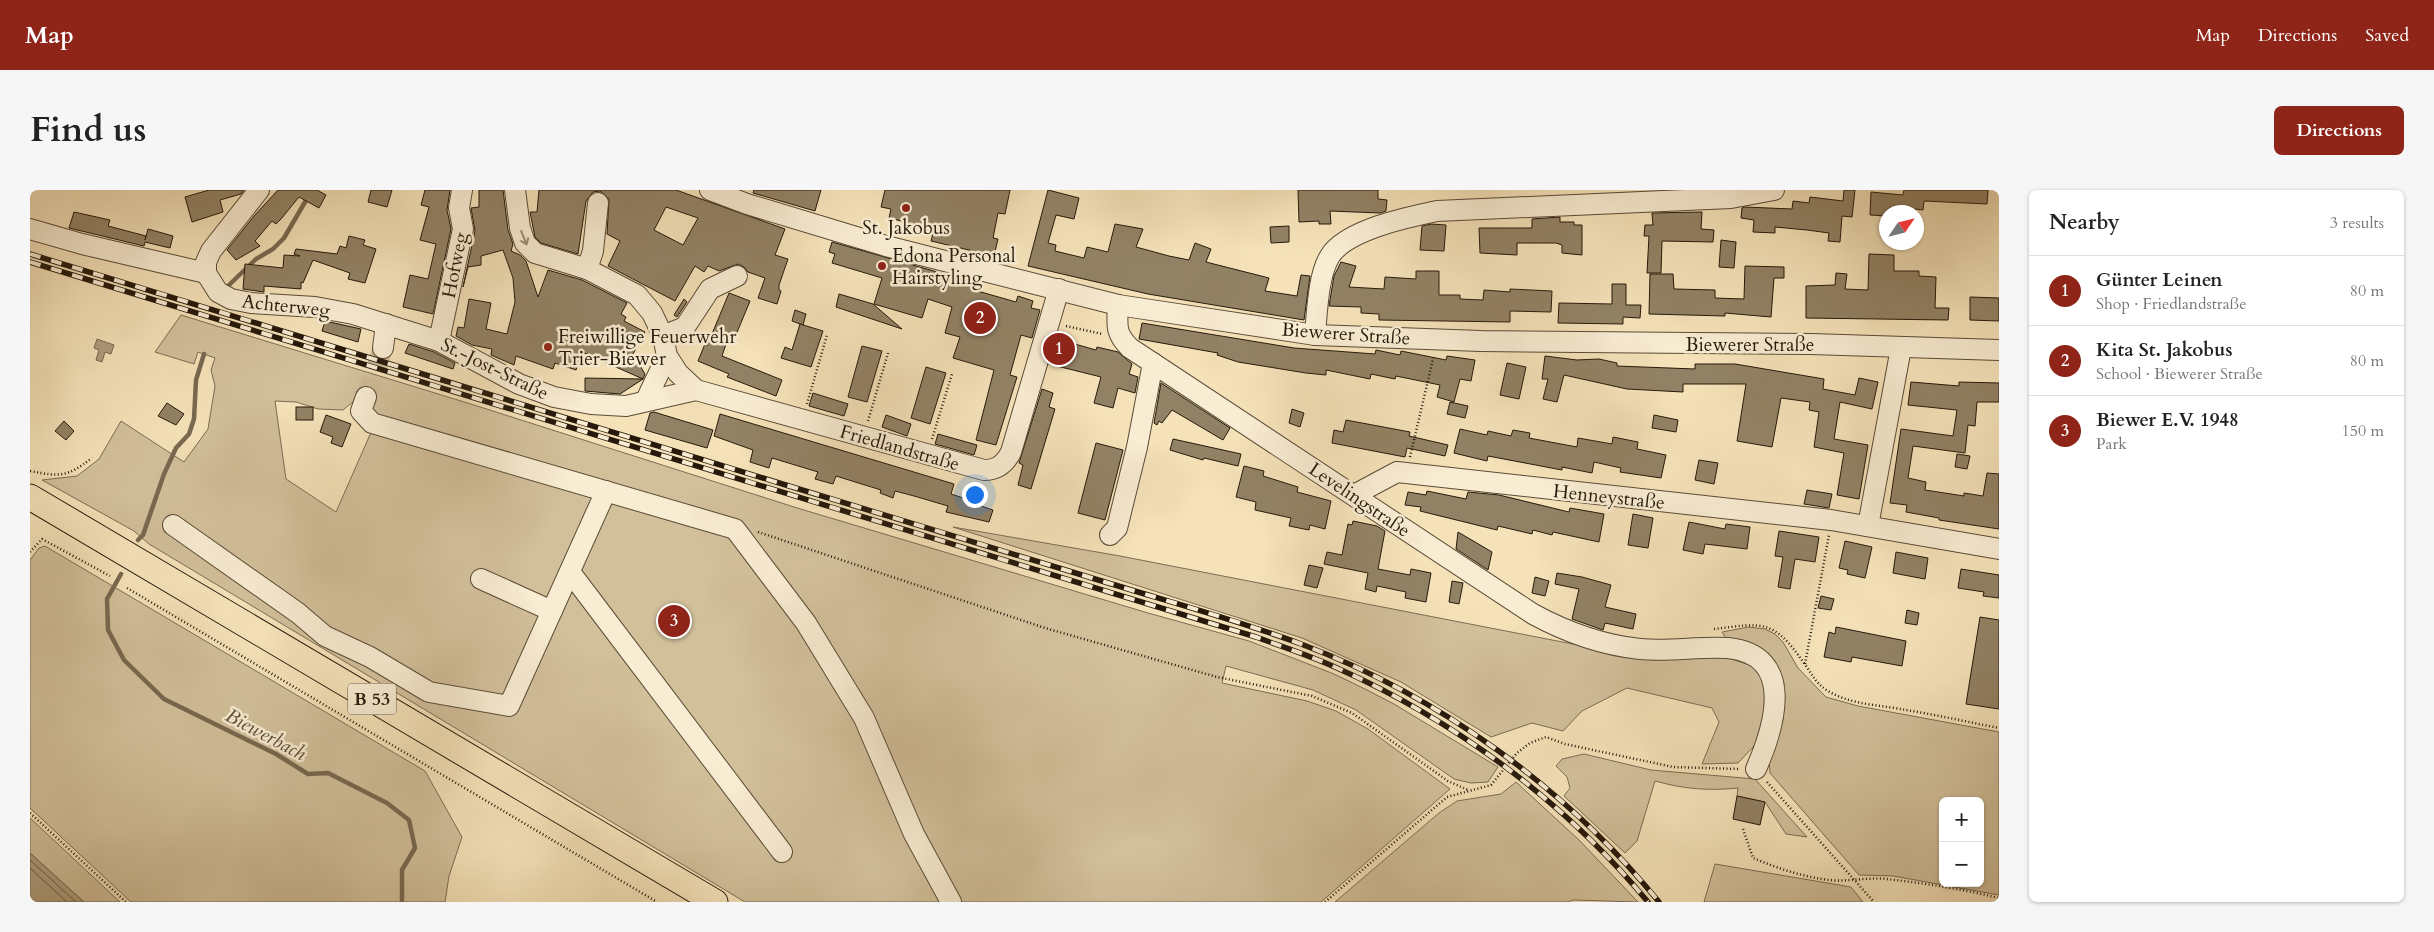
<!DOCTYPE html>
<meta charset="utf-8">
<style>
body{margin:0;font-family:Cardo,serif;background:#f6f6f6;color:#222}
.controls{position:absolute;right:15px;bottom:15px;display:grid;overflow:hidden;border-radius:8px;box-shadow:0 1px 4px #0004}
.controls button{width:45px;height:45px;display:grid;place-items:center;padding:0;border:0;border-bottom:1px solid #e0e0e0;background:#fff;color:#222;font:25px sans-serif}
.compass{position:absolute;left:1849px;top:15px;width:45px;height:45px;border-radius:50%;background:#fff;box-shadow:0 1px 4px #0004;rotate:55deg}
.you{position:absolute;left:944px;top:304px;width:18px;height:18px;margin:-12px;border:4px solid #fff;border-radius:50%;background:#1a73e8;box-shadow:0 0 0 8px #1a73e833}
.badge{display:grid;place-items:center;width:32px;height:32px;border-radius:50%;background:#8f2418;color:#fff;font-size:16px;font-weight:700}
.pin{position:absolute;translate:-50% -50%;border:2px solid #fff;box-shadow:0 1px 5px #0006}
.list{margin:0;padding:0;list-style:none}
h2{display:flex;justify-content:space-between;align-items:center;height:65px;margin:0;padding:0 20px;font-size:21px}
h2 small{font-size:16px;font-weight:400;color:#767676}
.list li{display:grid;grid-template-columns:32px 1fr auto;gap:15px;align-items:center;box-sizing:border-box;height:70px;padding:0 20px;border-top:1px solid #e0e0e0}
.list b{display:block;font-size:19px;white-space:nowrap}
.list p{margin:0;font-size:16px;white-space:nowrap;color:#767676}
.list em{font-size:16px;font-style:normal;color:#767676}
.map{position:relative;flex:none;width:1969px;height:712px;overflow:hidden;border-radius:8px}
header{display:flex;align-items:center;gap:30px;box-sizing:border-box;height:70px;padding:0 25px;background:#8f2418;color:#fff}
header strong{font-size:24px}
nav{display:flex;gap:28px;margin-inline-start:auto;font-size:18px}
.intro{display:flex;align-items:center;justify-content:space-between;box-sizing:border-box;height:120px;padding:0 30px}
h1{margin:0;font-size:35px}
.button{padding:12px 22px;border-radius:8px;background:#8f2418;color:#fff;font-size:18px;font-weight:700}
main{display:flex;gap:30px;padding:0 30px}
aside{flex:1;background:#fff;border-radius:8px;box-shadow:0 1px 4px #0004}
.map>svg:first-child{display:block}
.green{fill:#d2c09b;stroke:#7c6c53;fill-rule:evenodd}
.water{fill:#af9e7e;stroke:#786950}
.lines{fill:none;stroke-linecap:round;stroke-linejoin:round}
.shore{stroke:#6a5c44;stroke-width:1}
.stream{stroke:#786950;stroke-width:4.5}
.building{fill:#928265;stroke:#26190b;fill-rule:evenodd}
.minor-tunnel{stroke:#ccba96;stroke-width:20;stroke-dasharray:20 10;stroke-linecap:butt}
.minor-casing{stroke:#5a4b36;stroke-width:22}
.major-casing{stroke:#26190b;stroke-width:27}
.path{stroke:#26190b;stroke-width:2.5;stroke-dasharray:1 2.5;stroke-linecap:butt}
.minor{stroke:#f8ecd2;stroke-width:20}
.major{stroke:#f5e2b9;stroke-width:25}
.rail-casing{stroke:#26190b;stroke-width:5.5}
.rail{stroke:#f8ecd2;stroke-width:4;stroke-dasharray:11;stroke-linecap:butt}
.oneway{stroke:#9a8d78}
.poi-dot{fill:#8f2418;stroke:#f8ecd2;stroke-width:2}
.labels{text-anchor:middle;stroke-width:5;stroke-linejoin:round;paint-order:stroke}
.shield{fill:#f8ecd2;stroke:#655847;stroke-width:1}
.shield-label{font-size:18px;font-weight:bold;fill:#26190b}
.poi-label{font-size:19px;fill:#26190b;stroke:#f8ecd2;text-anchor:start}
.street-label{font-size:19px;fill:#26190b;stroke:#f8ecd2}
.water-label{font-size:20px;font-style:italic;fill:#5d4e39;stroke:#f8ecd2}
</style>
<header>
<strong>Map</strong>
<nav><a>Map</a><a>Directions</a><a>Saved</a></nav>
</header>
<div class="intro"><h1>Find us</h1><a class="button">Directions</a></div>
<main>
<div class="map">
<svg width="1969" height="712" viewBox="0 0 1969 712">
<rect width="100%" height="100%" fill="#f5e2b9"/>
<filter id="stains"><feTurbulence type="fractalNoise" baseFrequency=".004" numOctaves="4"/><feColorMatrix values="0 0 0 0 .2 0 0 0 0 .09 0 0 0 0 .02 0 0 0 .5 -.17"/></filter>
<radialGradient id="worn" r=".72"><stop offset=".6" stop-color="#630" stop-opacity="0"/><stop offset="1" stop-color="#630" stop-opacity=".3"/></radialGradient>
<g class="green">
<path d="M151 125 444 215 764 317 1118 423 1219 451 1304 484 1335 499 1364 514 1468 577 1458 592 1441 593 1424 589 1326 520 1283 500 1196 476 1192 493 1277 511 1306 521 1338 539 1420 599 1291 712H715L119 354 104 341 12 290 47 286 69 269 91 231 154 272 178 239 185 196 181 180 185 168 168 162 164 174 125 162ZM329 207 342 240 306 322 256 289 245 211 266 212 288 219 313 220Z"/>
<path d="M923 337 1090 366 1625 470 1693 466 1722 476 1736 494 1737 518 1725 555 1708 573 1672 574 1689 532 1682 518 1597 498 1552 521 1533 541 1502 533 1461 547 1371 492 1272 448Z"/>
<path d="M15 356 395 581 432 647 419 686 415 712H101L0 618V370L9 358Z"/>
<path d="M1719 437 1735 439 1745 444 1753 452 1768 478 1796 507 1828 516 1969 542V705L1863 686 1829 685 1740 583 1739 567 1754 493 1747 476 1728 459 1697 450 1692 442ZM1913 611H1950V693H1913Z"/>
<path d="M1554 564 1621 580 1725 589 1777 647 1756 644 1735 612 1707 606 1708 598C1678 601 1654 599 1625 591L1607 651 1595 663 1534 606 1540 598 1537 587 1526 576 1532 569Z"/>
<path d="M1486 592 1549 650 1608 712 1543 710 1538 712H1305L1409 623 1427 611 1471 604Z"/>
<path d="M0 628 90 712H54L0 663Z"/>
<path d="M1685 674 1821 697 1833 712H1674Z"/>
</g>
<g class="water">
<path d="M67 149 84 155 81 164 75 162 72 172 66 170 69 160 64 158Z"/>
<path d="M0 663 54 712H0Z"/>
</g>
<g class="lines">
<g class="shore">
<path d="M0 670 46 712"/>
<path d="M0 678 37 712"/>
</g>
<g class="stream">
<path d="M199 95 226 69 243 59 254 48 282 0"/>
<path d="M108 350 113 345 134 284 146 258 159 244 164 229 166 190 174 164"/>
<path d="M91 384 77 409 78 440 94 470 134 509 246 564 278 584 298 583 357 613 379 630 385 658 372 680V712"/>
</g>
</g>
<g class="building">
<path d="M179 0H214L211 4 190 10 193 22 162 32 155 7Z"/>
<path d="M248 0H287L296 5 289 18 269 7 251 29 246 34 242 31 225 51 230 56 206 70 197 60 224 26Z"/>
<path d="M341 0H362L357 17 338 12Z"/>
<path d="M395 0H420L417 20 421 39 403 124 373 117 380 85 398 89 406 54 390 50 399 17 391 15Z"/>
<path d="M449 0H473L478 40 483 54 481 61 490 65 496 71 508 107 518 80 552 90 597 113 591 124 596 127 594 131 615 142 603 164 615 184 613 189 552 162 546 180 525 173 523 179 486 166 484 175 461 165 462 159 442 155 426 146 428 137 434 138 439 109 461 113 456 139 477 144 485 112 483 88 473 60 451 66V75L438 77 433 97 445 41 441 18 449 17Z"/>
<path d="M509 0H646L755 39 745 65 758 69 749 95V100L751 101 747 114 728 108 735 88 718 82 714 77 708 74 689 81 678 76 674 82 665 76 645 111 578 76 590 51 577 44 579 9 570 1 563 2 556 11 548 64 511 53 505 47 500 22H507ZM636 17 668 28 653 55 624 40Z"/>
<path d="M724 0H791L785 21 723 3Z"/>
<path d="M855 0H980L975 24 968 23 963 48 968 49 964 66 901 51 904 39 859 28 861 19 851 17Z"/>
<path d="M1018 0 1049 8 1044 29 1026 25 1018 53 1026 55 1025 61 1054 68 1057 57 1078 62 1085 34 1113 39 1106 57 1139 66 1159 70 1165 53 1181 59 1176 72 1239 88 1235 101 1267 106 1271 85 1280 86 1274 130 1118 104 998 76Z"/>
<path d="M1268 0H1348V9L1357 10 1356 21 1350 23 1300 21 1301 34H1289V31L1269 32Z"/>
<path d="M1814 0H1825L1822 27 1812 26 1810 52 1798 51 1799 43 1777 40 1745 37V43L1723 42 1724 30 1711 28 1712 18 1715 17 1762 19 1763 11 1779 13 1780 7 1813 11Z"/>
<path d="M1874 0H1958L1957 14 1894 11 1893 20 1885 19 1884 22 1859 20 1856 26 1840 25 1841 2 1873 5Z"/>
<path d="M44 22 80 30 78 36 116 46 115 50 118 39 143 46 140 58 115 52 114 56 39 38Z"/>
<path d="M1672 22 1671 39 1684 40 1683 52 1632 51 1631 83H1617L1619 46H1614L1615 35H1623L1622 23Z"/>
<path d="M1530 27V32H1544V35H1552V65L1532 63V55L1526 53H1487V65L1450 63 1449 38H1502V29Z"/>
<path d="M1401 34 1416 35 1414 61 1390 60 1392 36Z"/>
<path d="M1259 36V52L1241 53 1240 37Z"/>
<path d="M319 46 335 50 333 55 346 59 335 93 318 89 320 83 283 70 273 93 271 92V99L234 96V102L213 99 215 74 253 78 254 65 270 66 264 64 266 59 307 64 310 56 316 58Z"/>
<path d="M1691 50 1706 52 1704 78 1689 77Z"/>
<path d="M802 52 946 93 944 100 986 112 988 106 1003 111 1001 118 1010 120 1002 148 991 145 980 185 987 187 966 255 946 250 964 180 923 168 930 147 915 143 922 117 898 109 892 128 844 114 852 88 802 73 805 64 799 62Z"/>
<path d="M1839 64 1864 65V81H1889V86L1906 87 1905 118H1919L1918 130 1776 128V96L1805 95 1806 83 1817 84 1815 99 1838 100Z"/>
<path d="M1311 72 1326 76 1319 97 1354 99 1355 87 1386 89V81H1409V105H1430V109L1453 110 1454 100 1480 102V99L1522 101 1521 122 1480 121V132L1349 130V124L1331 123V117L1299 116 1304 86Z"/>
<path d="M1715 76 1754 77V88H1744L1741 127 1695 123V126L1619 124 1620 84H1643L1644 99 1685 100V108L1714 109Z"/>
<path d="M1582 94H1596V115H1611L1610 128 1593 127V134L1528 133 1529 113 1582 114Z"/>
<path d="M699 103 720 111 703 152 697 151 692 166 752 190 746 206 697 187 699 184 668 171 675 154 677 156Z"/>
<path d="M809 104 843 114 872 139 806 117Z"/>
<path d="M1940 107 1969 108V131L1940 130Z"/>
<path d="M654 109 657 112 647 127 644 125Z"/>
<path d="M765 120 776 124 773 135 762 131Z"/>
<path d="M295 131 331 139 328 152 292 141Z"/>
<path d="M1112 133 1264 158 1345 164 1346 160 1370 165 1371 161 1416 170 1417 166 1445 170 1441 191 1430 189 1424 212 1407 207 1410 195 1366 186 1365 189 1341 184 1340 189 1296 180V185L1276 183 1208 172 1187 165 1188 163 1109 149Z"/>
<path d="M770 134 793 141 781 177 751 168 755 157 762 160Z"/>
<path d="M1027 149 1066 160 1067 157 1088 162 1102 174 1099 184 1108 187 1105 203 1088 198 1083 218 1064 213 1071 187 1019 174Z"/>
<path d="M379 154 404 162 425 173 423 179 375 163Z"/>
<path d="M832 156 852 161 837 212 818 207Z"/>
<path d="M1515 166 1547 170 1569 169 1587 173V176L1665 179V174H1705L1794 189 1793 199 1825 205 1829 188 1848 192 1842 219 1810 212 1804 249 1838 255 1829 309 1807 305 1814 263 1784 257 1789 222 1779 220 1780 212 1751 208 1742 257 1707 251 1716 194H1653V202L1597 199 1534 185 1527 212 1513 209 1518 189H1512Z"/>
<path d="M1477 173 1496 177 1489 209 1470 205Z"/>
<path d="M896 177 916 183 900 234 881 228Z"/>
<path d="M555 188 613 189 590 204 555 201Z"/>
<path d="M1881 192 1929 196V192L1969 193V212H1947L1945 236 1938 235 1935 263 1883 256 1878 288 1896 292 1895 300 1934 306V303L1953 306 1957 283 1969 284V339L1909 330V328L1876 322 1877 315 1860 313 1871 239 1923 246 1927 220 1878 215Z"/>
<path d="M1131 193 1200 238 1193 250 1142 220 1132 233 1129 231 1127 235 1124 233Z"/>
<path d="M1012 199 1023 203 1019 217 1025 219 1001 299 988 295 993 275 989 273Z"/>
<path d="M783 203 818 214 814 226 779 216Z"/>
<path d="M1420 212 1438 216 1435 228 1417 224Z"/>
<path d="M137 213 154 224 146 235 128 226Z"/>
<rect x="266" y="217" width="17" height="13"/>
<path d="M1262 219 1274 223 1270 237 1259 233Z"/>
<path d="M624 222 683 240 677 258 615 240 620 223Z"/>
<path d="M690 224 924 294 921 304 952 314 951 316 963 320 959 332 916 322 918 316 884 306 865 301 863 308 850 303 851 300 806 286 803 294 785 289 788 282 742 268 739 278 720 272 723 260 684 246Z"/>
<path d="M296 225 321 234 312 257 301 253 303 247 290 242Z"/>
<path d="M856 225 881 234 877 246 852 237Z"/>
<path d="M1624 225 1648 230 1646 242 1622 238Z"/>
<path d="M1316 230 1380 242 1379 246 1418 255 1415 266 1377 258 1375 267 1302 253 1304 240 1313 242Z"/>
<path d="M34 231 44 241 36 250 25 241Z"/>
<path d="M1430 239 1457 245 1458 241 1481 246 1483 240 1500 243 1499 248 1547 257 1548 248 1582 254 1583 247 1608 252 1607 259 1636 265 1631 288 1590 282 1591 278 1564 272 1562 283 1532 277V280L1458 266 1457 271 1424 263Z"/>
<path d="M908 244 947 255 944 265 905 254Z"/>
<path d="M1143 249 1211 264 1208 276 1174 268 1173 270 1140 260Z"/>
<path d="M1066 253 1093 260 1075 330 1048 323Z"/>
<path d="M1927 264 1940 266 1937 279 1925 277Z"/>
<path d="M1669 270 1688 273 1684 294 1665 290Z"/>
<path d="M1214 276 1234 281 1233 286 1268 297 1267 302 1301 311 1295 339 1280 335 1279 340 1259 336 1261 328 1225 320 1226 312 1206 307Z"/>
<path d="M1777 300 1802 304 1799 318 1774 314Z"/>
<path d="M1397 301 1436 309 1438 302 1469 305 1539 322 1540 318 1574 324 1569 352 1523 342 1522 345 1503 340 1502 344 1468 336 1467 340 1390 321 1391 317 1375 315 1378 302 1396 305Z"/>
<path d="M1603 324 1623 328 1618 358 1598 355Z"/>
<path d="M1323 331 1347 336 1355 341 1348 379 1380 385 1381 379 1401 383 1396 412 1375 408 1376 402 1347 396 1346 402 1335 399 1338 383 1294 374 1297 362 1312 365 1318 334 1322 335Z"/>
<path d="M1659 332 1695 339 1696 334 1720 337 1717 359 1675 354 1673 364 1653 360Z"/>
<path d="M1749 341 1789 347 1785 372 1765 369 1760 399 1748 397 1753 367 1745 366Z"/>
<path d="M1428 342 1462 362 1458 380 1426 359Z"/>
<path d="M1815 351 1842 357 1835 388 1817 384 1818 380 1809 378Z"/>
<path d="M1866 362 1898 368 1895 389 1863 383Z"/>
<path d="M1279 375 1293 378 1287 398 1274 395Z"/>
<path d="M1931 379 1969 385V408L1953 406 1954 402 1928 398Z"/>
<path d="M1527 383 1552 387 1581 395 1575 417 1606 424 1603 439 1575 433 1573 440 1542 429 1549 399 1525 394Z"/>
<path d="M1505 387 1519 391 1515 406 1502 403Z"/>
<path d="M1422 391 1433 393 1429 414 1419 412Z"/>
<path d="M1791 406 1804 409 1801 420 1788 418Z"/>
<path d="M1877 420 1889 423 1887 435 1875 433Z"/>
<path d="M1950 427 1969 430V519L1936 514Z"/>
<path d="M1806 437 1876 451 1872 476 1822 467 1821 472 1794 467 1799 442 1805 444Z"/>
<path d="M1707 606 1735 612 1730 635 1703 629Z"/>
</g>
<g class="lines">
<path class="minor-tunnel" d="M336 207 353 158"/>
<defs>
<g id="minor">
<path d="M229 0 181 61 176 72V83L188 102 201 109 221 113 285 117 323 124 409 151 489 194 524 207 561 214 596 216 666 200 954 280C967 280 975 274 981 262L1029 99"/>
<path d="M485 0 490 38 495 53 505 63 557 79 607 105 622 123 633 146 637 166 648 183 666 200"/>
<path d="M680 0 717 14 856 56 1088 115 1285 145 1451 151 1781 154 1969 160"/>
<path d="M0 39 52 54 176 83"/>
<path d="M557 79 563 61 568 13"/>
<path d="M1088 115C1087 136 1085 143 1100 158L1503 424C1536 442 1572 455 1610 459 1640 462 1669 456 1698 458 1766 465 1745 536 1726 579"/>
<path d="M1285 145C1287 123 1288 85 1300 66 1316 40 1378 27 1407 21L1701 8 1744 0"/>
<path d="M633 146 655 137 680 99 707 86"/>
<path d="M409 151 433 39 429 18 432 0"/>
<path d="M353 158 356 134"/>
<path d="M336 207 331 221 342 233 705 339 776 433 834 528 884 644 921 712"/>
<path d="M616 210 637 166"/>
<path d="M1324 305 1367 282 1801 330 1969 359"/>
<path d="M143 335 268 423 295 446 340 467 399 502 479 516 576 301"/>
<path d="M1838 336 1871 158"/>
<path d="M1080 345 1087 338 1107 257 1123 173"/>
<path d="M540 382 752 662"/>
<path d="M451 389 522 421"/>
</g>
<path id="major" d="M0 307 685 712"/>
</defs>
<use href="#minor" class="minor-casing"/>
<use href="#major" class="major-casing"/>
<g class="path">
<path d="M1036 136 1072 144"/>
<path d="M777 214 797 145"/>
<path d="M838 231 858 163"/>
<path d="M902 249 922 184"/>
<path d="M1380 267 1404 165"/>
<path d="M0 281C31 287 37 287 62 268"/>
<path d="M728 342 1015 438 1187 487 1282 506 1322 523 1418 591 1438 600"/>
<path d="M0 362 12 349 80 386"/>
<path d="M97 398 627 712"/>
<path d="M1684 439C1734 433 1743 429 1774 473 1782 484 1786 494 1798 501 1821 515 1851 515 1876 520 1907 525 1938 532 1969 538"/>
<path d="M1775 474 1799 345"/>
<path d="M1737 592 1844 712"/>
<path d="M0 623 96 712"/>
<path d="M1713 639 1723 668C1747 678 1773 687 1799 690 1818 692 1837 687 1856 689 1894 693 1932 699 1969 708"/>
<path d="M1295 712 1417 607 1461 595 1487 563 1500 553 1516 547 1535 554 1643 577 1710 579"/>
</g>
<use href="#minor" class="minor"/>
<use href="#major" class="major"/>
<defs>
<g id="rail">
<path d="M0 64C253 141 506 219 759 296 865 328 970 360 1075 392 1140 412 1207 430 1271 454 1409 506 1536 598 1629 712"/>
<path d="M0 72 1226 447C1253 457 1281 466 1307 478 1426 531 1535 612 1618 712"/>
</g>
</defs>
<use href="#rail" class="rail-casing"/>
<use href="#rail" class="rail"/>
</g>
<defs><path id="oneway-shaft" d="M-6 0H5M1.5-3L5.5 0L1.5 3" fill="none" stroke-width="1.6" stroke-linecap="round" stroke-linejoin="round" transform="scale(1.25)"/></defs>
<use class="oneway" href="#oneway-shaft" transform="translate(494 48) rotate(68)"/>
<g class="poi-dot">
<circle cx="876" cy="18" r="5"/>
<circle cx="852" cy="76" r="5"/>
<circle cx="518" cy="157" r="5"/>
</g>
<g class="labels">
<rect class="shield" x="318" y="493.5" width="48" height="31" rx="4"/>
<g class="shield-label">
<text x="342" y="515">B 53</text>
</g>
<g class="poi-label">
<text x="876" y="44" text-anchor="middle">St. Jakobus</text>
<text x="862" y="72">Edona Personal<tspan x="862" dy="22">Hairstyling</tspan></text>
<text x="528" y="153">Freiwillige Feuerwehr<tspan x="528" dy="22">Trier-Biewer</tspan></text>
</g>
<g class="street-label">
<text transform="translate(424 75) rotate(-79)" y="7">Hofweg</text>
<text transform="translate(256 115) rotate(6)" y="7">Achterweg</text>
<text transform="translate(1316 143) rotate(4)" y="7">Biewerer Straße</text>
<text x="1720" y="161">Biewerer Straße</text>
<text transform="translate(465 178) rotate(26)" y="7">St.-Jost-Straße</text>
<text transform="translate(870 257) rotate(16)" y="7">Friedlandstraße</text>
<text transform="translate(1579 306) rotate(6)" y="7">Henneystraße</text>
<text transform="translate(1330 309) rotate(34)" y="7">Levelingstraße</text>
</g>
<g class="water-label">
<text transform="translate(236 544) rotate(28)" y="7">Biewerbach</text>
</g>
</g>
<rect width="100%" height="100%" filter="url(#stains)"/>
<rect width="100%" height="100%" fill="url(#worn)"/>
</svg>
<div class="controls">
<button>+</button>
<button>−</button>
</div>
<svg class="compass" viewBox="-18 -18 36 36"><path d="M0-13l5 13h-10z" fill="#e53935"/><path d="M0 13l5-13h-10z" fill="#767676"/></svg>
<div class="you"></div>
<div class="pin badge" style="left:1029px;top:159px">1</div>
<div class="pin badge" style="left:950px;top:128px">2</div>
<div class="pin badge" style="left:644px;top:431px">3</div>
</div>
<aside>
<h2>Nearby<small>3 results</small></h2>
<ul class="list">
<li><span class="badge">1</span><div><b>Günter Leinen</b><p>Shop · Friedlandstraße</p></div><em>80 m</em></li>
<li><span class="badge">2</span><div><b>Kita St. Jakobus</b><p>School · Biewerer Straße</p></div><em>80 m</em></li>
<li><span class="badge">3</span><div><b>Biewer E.V. 1948</b><p>Park</p></div><em>150 m</em></li>
</ul>
</aside>
</main>
